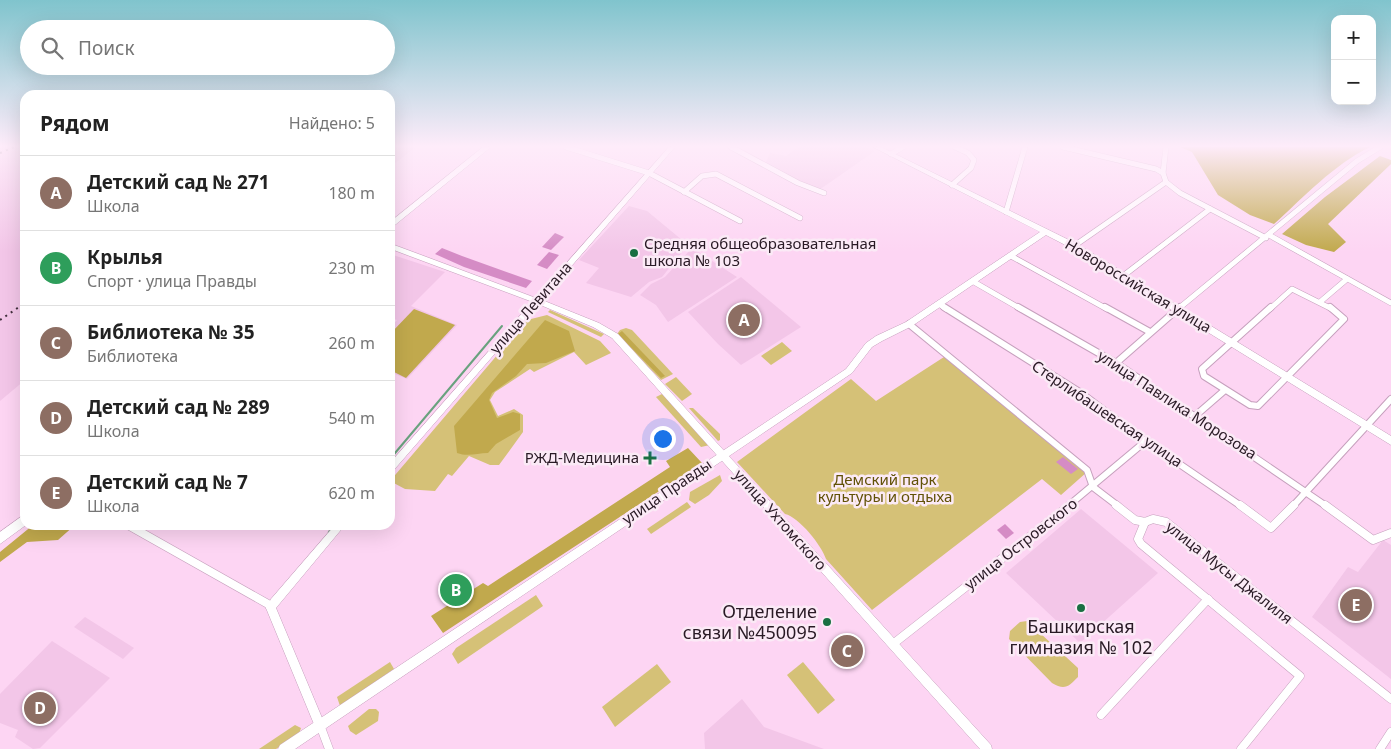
<!DOCTYPE html>
<html lang="ru">
<meta charset="utf-8">
<style>
body{margin:0;font-family:"Noto Sans",sans-serif;background:#f6f6f6;color:#222}
.controls{position:absolute;right:15px;top:15px;display:grid;overflow:hidden;border-radius:10px;box-shadow:0 5px 20px #0002}
.controls button{width:45px;height:45px;display:grid;place-items:center;padding:0;border:0;border-bottom:1px solid #e0e0e0;background:#fff;color:#222;font:25px sans-serif}
.you{position:absolute;left:662px;top:438px;width:18px;height:18px;margin:-12px;border:4px solid #fff;border-radius:50%;background:#1a73e8;box-shadow:0 0 0 8px #1a73e833}
.badge{display:grid;place-items:center;width:32px;height:32px;border-radius:50%;background:#196f42;color:#fff;font-size:16px;font-weight:700}
.pin{position:absolute;translate:-50% -50%;border:2px solid #fff;box-shadow:0 1px 5px #0006}
.list{margin:0;padding:0;list-style:none}
h2{display:flex;justify-content:space-between;align-items:center;height:65px;margin:0;padding:0 20px;font-size:21px}
h2 small{font-size:16px;font-weight:400;color:#767676}
.list li{display:grid;grid-template-columns:32px 1fr auto;gap:15px;align-items:center;box-sizing:border-box;height:75px;padding:0 20px;border-top:1px solid #e0e0e0}
.list b{display:block;font-size:19px;white-space:nowrap}
.list p{margin:0;font-size:16px;white-space:nowrap;color:#767676}
.list em{font-size:16px;font-style:normal;color:#767676}
.icon{flex:none;width:28px;height:28px;fill:none;stroke:currentColor;stroke-width:2;stroke-linecap:round;stroke-linejoin:round}
.map{position:relative;flex:none;width:1391px;height:749px;overflow:hidden}
.search{position:absolute;background:#fff;box-shadow:0 5px 20px #0002;left:20px;top:20px;width:375px;height:55px;display:flex;align-items:center;gap:12px;box-sizing:border-box;padding:0 18px;border-radius:28px;color:#767676;font-size:19px}
.panel{position:absolute;background:#fff;box-shadow:0 5px 20px #0002;left:20px;top:90px;width:375px;height:440px;border-radius:15px}
.map>svg:first-child{display:block}
.built{fill:#f3c6e8}
.green{fill:#d5c177}
.forest{fill:#c1a94d}
.lines{fill:none;stroke-linecap:round;stroke-linejoin:round}
.stream-far1{stroke:#69a27e;stroke-width:2}
.stream{stroke:#69a27e;stroke-width:2.5}
.building{fill:#d58cc5}
.minor-far2-casing{stroke:#c6a0bd;stroke-width:6}
.minor-far1-casing{stroke:#c6a0bd;stroke-width:8}
.minor-casing{stroke:#c6a0bd;stroke-width:9}
.tertiary-casing{stroke:#c6a0bd;stroke-width:1}
.secondary-casing{stroke:#c6a0bd;stroke-width:1}
.primary-casing{stroke:#c6a0bd;stroke-width:1}
.minor-far2{stroke:#fff;stroke-width:5}
.minor-far1{stroke:#fff;stroke-width:6}
.minor{stroke:#fff;stroke-width:8}
.tertiary{fill:#fff;fill-rule:evenodd}
.secondary{fill:#fff;fill-rule:evenodd}
.primary{fill:#fff;fill-rule:evenodd}
.rail{stroke:#412f3c;stroke-width:2;stroke-dasharray:2 4.5;stroke-linecap:butt}
.poi-dot{fill:#196f42;stroke:#fbeaf6;stroke-width:2}
.labels{text-anchor:middle;stroke-width:5;stroke-linejoin:round;paint-order:stroke}
.poi-label{font-size:15px;fill:#291a25;stroke:#fbeaf6;text-anchor:start}
.street-label{font-size:15px;fill:#291a25;stroke:#fbeaf6}
.park-label{font-size:15px;fill:#615106;stroke:#fbeaf6}
.near-poi-label{font-size:18px;fill:#291a25;stroke:#fbeaf6;text-anchor:end}
</style>
<div class="map">
<svg width="1391" height="749" viewBox="0 0 1391 749">
<rect width="100%" height="100%" fill="#fdd5f3"/>
<g class="built">
<path d="M0 147H25V380L0 401Z"/>
<path d="M390 147H416L390 167Z"/>
<path d="M798 147H865L875 151 819 190 765 164 770 153 786 156Z"/>
<path d="M629 206 647 211 688 245 662 277 649 282 631 297 586 283 599 268 579 260Z"/>
<path d="M692 248 737 277 668 322 656 305 640 295 651 284 665 277Z"/>
<path d="M390 254 445 272 411 306 457 325 407 379 390 372V328L397 320 390 318Z"/>
<path d="M741 277 801 327 741 365 718 344 688 312Z"/>
<path d="M1081 509 1158 573 1080 643 1006 573Z"/>
<path d="M1383 540 1391 545V679L1312 617 1348 567 1358 572Z"/>
<path d="M85 617 134 648 123 659 74 627Z"/>
<path d="M52 641 110 678 40 748 33 749 15 737 18 730 0 723V694Z"/>
<path d="M742 699 764 727 824 749H705L704 733Z"/>
</g>
<g class="green">
<path d="M550 310 604 334 601 337 548 312Z"/>
<path d="M547 315 600 341 611 353 586 365 574 352 534 372 530 369 495 392 490 400 498 416 514 409 523 415V432L499 465H490L469 456 452 476 448 474 435 491 405 489 390 481 527 320Z"/>
<path d="M626 328 632 330 673 374 661 380 617 334 620 330Z"/>
<path d="M782 342 792 351 771 365 761 356Z"/>
<path d="M944 357 1087 472 1061 495 1042 479 872 610 826 559C822 546 799 517 785 514L737 462 851 379 876 401Z"/>
<path d="M676 377 692 394 682 401 665 384Z"/>
<path d="M664 393 710 445 701 447 656 397Z"/>
<path d="M689 408H693L720 434V440L718 441Z"/>
<path d="M720 475 722 481 709 495 695 504 689 500 690 492Z"/>
<path d="M687 502 691 507 651 534 647 529Z"/>
<path d="M536 595 543 606 458 664 452 654 456 648Z"/>
<path d="M1027 621 1078 668V677C1069 686 1065 691 1052 683L1009 639 1010 631 1020 622Z"/>
<path d="M390 662 394 669 340 706 337 697Z"/>
<path d="M803 662 835 700 818 714 787 675Z"/>
<path d="M657 664 671 682 615 727 602 707Z"/>
<path d="M369 709H376L379 712 378 721 356 735 350 731 348 726Z"/>
<path d="M295 725 301 728 299 734 276 749H259Z"/>
</g>
<g class="forest">
<path d="M1180 147H1370C1333 165 1304 197 1274 224L1250 215 1218 195 1192 152Z"/>
<path d="M1380 156 1391 160V164L1328 224 1346 242 1334 252 1306 245 1282 234 1325 197Z"/>
<path d="M414 309 455 325 406 378 390 370V334Z"/>
<path d="M545 320 569 331 575 351 546 363 527 364 516 376 492 393 489 400 497 418 513 412 520 414V430L496 444 488 453C477 453 468 457 457 453L454 426Z"/>
<path d="M622 331 665 376 661 378 618 334Z"/>
<path d="M688 448 702 463 443 633 431 616 483 583 488 586 670 467 666 461Z"/>
<path d="M33 525H75L58 540 27 542 0 562V552Z"/>
</g>
<g class="lines">
<path class="stream-far1" d="M390 459 502 326"/>
<path class="stream" d="M329 532 335 525"/>
</g>
<g class="building">
<path d="M555 233 564 237 551 250 542 247Z"/>
<path d="M442 248 462 256 532 281 526 288 464 267 435 254Z"/>
<path d="M549 252 559 255 547 269 537 265Z"/>
<path d="M1063 457 1078 469 1071 474 1056 462Z"/>
<path d="M1005 524 1014 533 1006 539 997 530Z"/>
</g>
<g class="lines">
<defs>
<g id="minor-far2">
<path d="M566 147 649 173 740 221"/>
<path d="M731 147 798 183 824 193"/>
<path d="M1063 147 1156 169 1163 173 1166 182 1180 193 1266 238"/>
<path d="M891 154 903 147"/>
<path d="M1163 173 1166 147"/>
<path d="M952 185 971 168 974 160 968 153 955 147"/>
<path d="M684 192 702 176 716 174 800 218"/>
<path d="M1006 212 1025 147"/>
<path d="M1269 235 1391 303"/>
<path d="M390 246 537 301"/>
<path d="M1074 246 1166 182"/>
<path d="M1011 256 1107 309"/>
<path d="M1123 276 1210 209"/>
<path d="M974 282 1021 309"/>
<path d="M1320 302 1347 279"/>
<path d="M939 304 946 309"/>
<path d="M1178 309 1357 161 1380 147"/>
<path d="M1270 309 1292 289 1332 309"/>
</g>
<g id="minor-far1">
<path d="M944 307 1081 393 1134 433 1241 506"/>
<path d="M1018 307 1116 363 1326 506"/>
<path d="M1105 307 1150 332"/>
<path d="M1271 307 1202 369 1204 376 1250 405 1258 406 1344 319 1330 307"/>
<path d="M909 324 1087 470 1093 487 1118 506"/>
<path d="M1116 363 1180 307"/>
<path d="M1195 416 1225 390"/>
<path d="M1068 506 1147 440"/>
<path d="M1293 506 1391 399"/>
</g>
<g id="minor">
<path d="M1116 505 1135 520 1145 522 1153 519 1166 522 1391 699"/>
<path d="M1240 505 1271 528 1294 505"/>
<path d="M1325 505 1373 540 1391 533"/>
<path d="M1145 522 1138 539 1141 544 1300 676 1241 749"/>
<path d="M128 525 268 604 271 608"/>
<path d="M893 644 1070 505"/>
<path d="M1101 715 1208 599"/>
<path d="M320 725 329 749"/>
<path d="M1380 749 1391 732"/>
</g>
<g id="tertiary">
<path d="M669 147H675L542 300 599 323 618 334 991 745 992 749H980L612 338 593 327 538 304 393 471 390 473V463Z"/>
<path d="M335 525H345L276 608 325 725 324 729 320 730 316 729 266 608 271 599Z"/>
</g>
<path id="secondary" d="M873 147H881L1077 244 1391 436V445L1071 248 1046 235 912 326 882 341 872 347 852 373 295 749H278L280 745 846 369 866 343 876 336 906 322 1040 232Z"/>
<g id="primary">
<path d="M483 147H491L390 229V222Z"/>
<path d="M25 514 26 525 0 544V532Z"/>
</g>
</defs>
<use href="#minor-far2" class="minor-far2-casing"/>
<use href="#minor-far1" class="minor-far1-casing"/>
<use href="#minor" class="minor-casing"/>
<use href="#tertiary" class="tertiary-casing"/>
<use href="#secondary" class="secondary-casing"/>
<use href="#primary" class="primary-casing"/>
<use href="#minor-far2" class="minor-far2"/>
<use href="#minor-far1" class="minor-far1"/>
<use href="#minor" class="minor"/>
<use href="#tertiary" class="tertiary"/>
<use href="#secondary" class="secondary"/>
<use href="#primary" class="primary"/>
<g class="rail">
<path d="M0 153 14 147"/>
<path d="M0 320 25 303"/>
</g>
</g>
<linearGradient id="sky" x2="0" y2="1"><stop stop-color="#80c4cd"/><stop offset="0.58" stop-color="#feecfa"/><stop offset="1" stop-color="#feecfa" stop-opacity="0"/></linearGradient>
<rect width="1391" height="252" fill="url(#sky)"/>
<g class="poi-dot">
<circle cx="634" cy="253" r="5"/>
<path d="M647.5 450.5h5v5h5v5h-5v5h-5v-5h-5v-5h5z"/>
<circle cx="1081" cy="608" r="5"/>
<circle cx="827" cy="622" r="5"/>
</g>
<g class="labels">
<g class="poi-label">
<text x="644" y="249">Средняя общеобразовательная<tspan x="644" dy="17">школа № 103</tspan></text>
<text x="639" y="463" text-anchor="end">РЖД-Медицина</text>
</g>
<g class="street-label">
<text transform="translate(1138 286) rotate(31)" y="5">Новороссийская улица</text>
<text transform="translate(531 308) rotate(-49)" y="5">улица Левитана</text>
<text transform="translate(1177 405) rotate(33)" y="5">улица Павлика Морозова</text>
<text transform="translate(1107 414) rotate(34)" y="5">Стерлибашевская улица</text>
<text transform="translate(667 492) rotate(-34)" y="5">улица Правды</text>
<text transform="translate(780 520) rotate(48)" y="5">улица Ухтомского</text>
<text transform="translate(1021 544) rotate(-38)" y="5">улица Островского</text>
<text transform="translate(1229 573) rotate(38)" y="5">улица Мусы Джалиля</text>
</g>
<g class="park-label">
<text x="885" y="485">Демский парк<tspan x="885" dy="17">культуры и отдыха</tspan></text>
</g>
<g class="near-poi-label">
<text x="817" y="618">Отделение<tspan x="817" dy="21">связи №450095</tspan></text>
<text x="1081" y="633" text-anchor="middle">Башкирская<tspan x="1081" dy="21">гимназия № 102</tspan></text>
</g>
</g>
</svg>
<div class="controls">
<button>+</button>
<button>−</button>
</div>
<div class="you"></div>
<div class="pin badge" style="left:744px;top:320px;background:#8d6e63">A</div>
<div class="pin badge" style="left:456px;top:590px;background:#2e9e5b">B</div>
<div class="pin badge" style="left:847px;top:651px;background:#8d6e63">C</div>
<div class="pin badge" style="left:40px;top:708px;background:#8d6e63">D</div>
<div class="pin badge" style="left:1356px;top:605px;background:#8d6e63">E</div>
<div class="search"><svg class="icon" aria-label="search" viewBox="0 0 24 24"><circle cx="10" cy="10" r="6"/><path d="M15 15l6 6"/></svg>Поиск</div>
<section class="panel">
<h2>Рядом<small>Найдено: 5</small></h2>
<ul class="list">
<li><span class="badge" style="background:#8d6e63">A</span><div><b>Детский сад № 271</b><p>Школа</p></div><em>180 m</em></li>
<li><span class="badge" style="background:#2e9e5b">B</span><div><b>Крылья</b><p>Спорт · улица Правды</p></div><em>230 m</em></li>
<li><span class="badge" style="background:#8d6e63">C</span><div><b>Библиотека № 35</b><p>Библиотека</p></div><em>260 m</em></li>
<li><span class="badge" style="background:#8d6e63">D</span><div><b>Детский сад № 289</b><p>Школа</p></div><em>540 m</em></li>
<li><span class="badge" style="background:#8d6e63">E</span><div><b>Детский сад № 7</b><p>Школа</p></div><em>620 m</em></li>
</ul>
</section>
</div>
